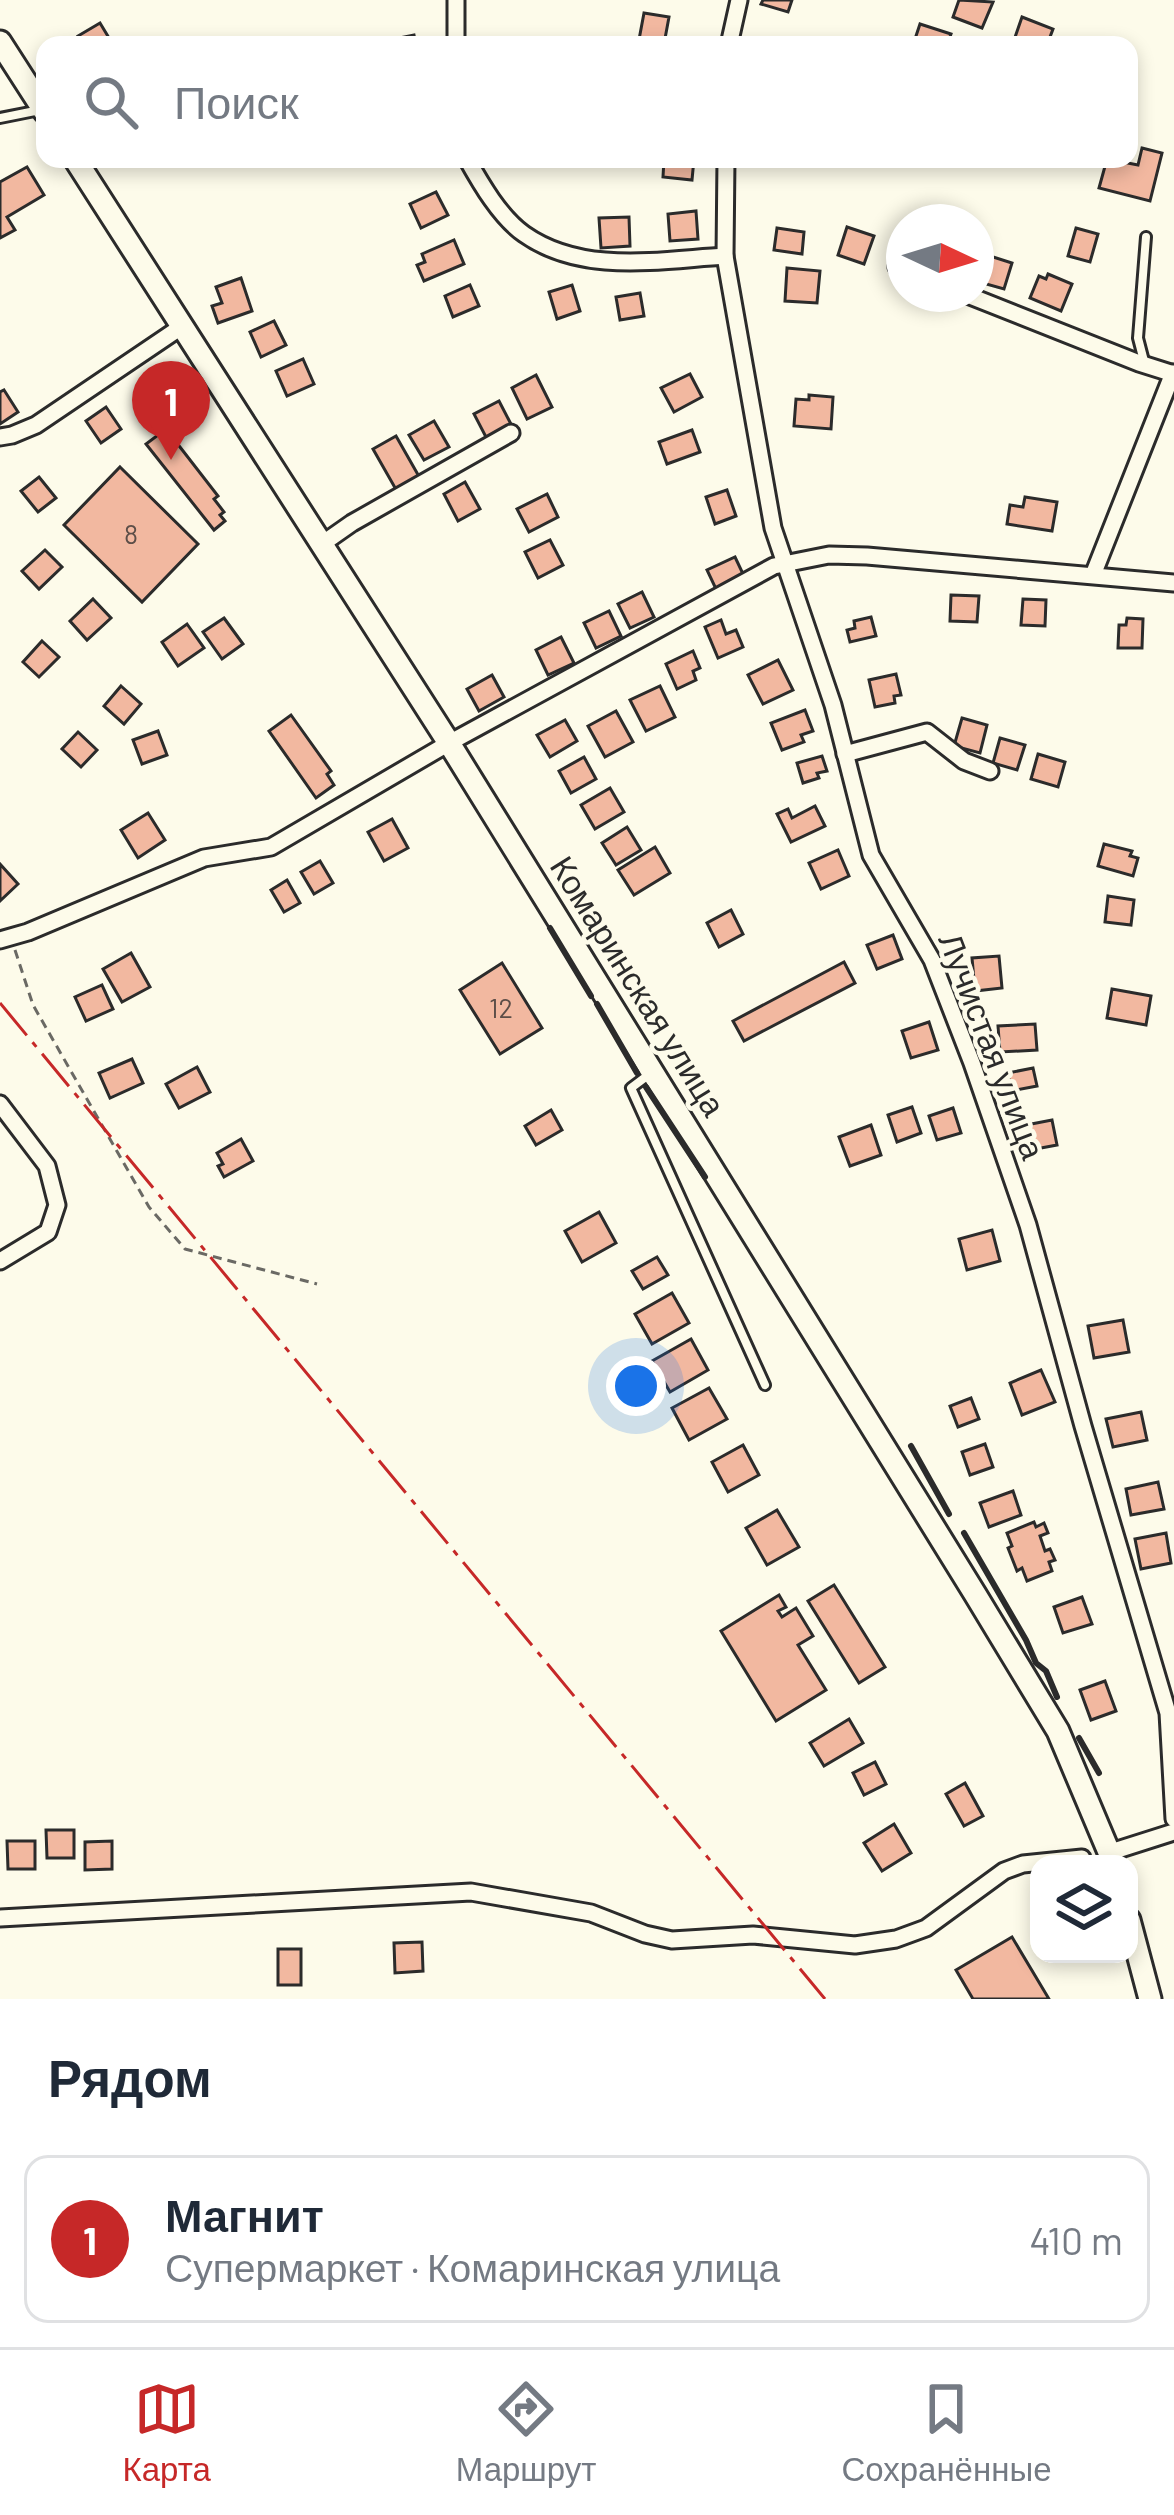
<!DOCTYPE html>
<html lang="ru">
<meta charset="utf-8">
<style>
body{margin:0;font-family:Barlow,sans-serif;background:#f2f2f3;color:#1f2937}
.controls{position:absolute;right:36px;bottom:36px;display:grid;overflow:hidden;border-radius:24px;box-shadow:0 6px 18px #0003}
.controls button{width:108px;height:108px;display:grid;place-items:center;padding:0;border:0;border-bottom:3px solid #e0e1e3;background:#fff;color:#1f2937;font:60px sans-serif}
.compass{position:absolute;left:886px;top:204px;width:108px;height:108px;border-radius:50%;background:#fff;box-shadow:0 6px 18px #0003;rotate:94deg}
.you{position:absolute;left:636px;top:1386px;width:42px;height:42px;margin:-30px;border:9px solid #fff;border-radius:50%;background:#1a73e8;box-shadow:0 0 0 18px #1a73e833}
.badge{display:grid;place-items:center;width:78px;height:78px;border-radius:50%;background:#c62828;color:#fff;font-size:39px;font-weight:700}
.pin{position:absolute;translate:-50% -99px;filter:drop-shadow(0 3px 6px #0008)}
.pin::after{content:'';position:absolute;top:63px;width:42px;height:36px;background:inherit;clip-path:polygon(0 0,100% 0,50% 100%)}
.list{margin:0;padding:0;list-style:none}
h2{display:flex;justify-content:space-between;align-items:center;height:156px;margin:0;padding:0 48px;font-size:51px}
h2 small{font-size:39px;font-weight:400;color:#747a83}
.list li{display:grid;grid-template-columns:78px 1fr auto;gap:36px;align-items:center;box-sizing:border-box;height:168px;margin:0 24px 24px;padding:0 24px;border:3px solid #e0e1e3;border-radius:24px}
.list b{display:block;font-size:45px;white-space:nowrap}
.list p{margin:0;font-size:39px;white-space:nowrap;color:#747a83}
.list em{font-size:39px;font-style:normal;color:#747a83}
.icon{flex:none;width:66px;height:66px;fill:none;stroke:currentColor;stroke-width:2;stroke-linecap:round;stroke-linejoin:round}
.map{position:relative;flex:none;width:1174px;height:1999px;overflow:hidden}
.search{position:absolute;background:#fff;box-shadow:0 6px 18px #0003;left:36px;right:36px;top:36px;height:132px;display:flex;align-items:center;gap:30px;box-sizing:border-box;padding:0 42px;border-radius:24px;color:#747a83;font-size:45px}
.sheet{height:348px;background:#fff}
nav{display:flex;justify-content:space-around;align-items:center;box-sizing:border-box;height:168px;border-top:3px solid #e0e1e3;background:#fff;font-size:33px;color:#747a83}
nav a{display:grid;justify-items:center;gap:6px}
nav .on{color:#c62828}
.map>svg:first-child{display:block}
.building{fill:#f2b8a0;stroke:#2b2b2b;stroke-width:3}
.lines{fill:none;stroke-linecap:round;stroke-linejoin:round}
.lane-casing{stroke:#2b2b2b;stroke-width:14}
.street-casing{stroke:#2b2b2b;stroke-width:21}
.secondary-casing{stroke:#2b2b2b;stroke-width:27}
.path{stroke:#6a6964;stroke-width:3;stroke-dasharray:9 6;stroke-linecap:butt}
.lane{stroke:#fdfbea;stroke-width:8}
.street{stroke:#fdfbea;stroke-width:15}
.secondary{stroke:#fdfbea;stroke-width:21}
.wall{stroke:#2b2b2b;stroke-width:6}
.power{stroke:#c62828;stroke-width:3;stroke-dasharray:42 9 6 9;stroke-linecap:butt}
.labels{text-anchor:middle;stroke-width:9;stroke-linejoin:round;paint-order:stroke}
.number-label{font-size:27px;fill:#5d4e48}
.street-label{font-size:33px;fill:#2b2b2b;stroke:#fdfbea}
</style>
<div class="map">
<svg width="1174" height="1999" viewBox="0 0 1174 1999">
<rect width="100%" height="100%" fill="#fdfbea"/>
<g class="building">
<path d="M763 0H792L788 12 761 4Z"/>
<path d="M959 0 993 2 982 28 953 17Z"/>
<path d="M644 13 669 17 664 44 670 45H638Z"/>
<path d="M1022 17 1053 29 1047 45 1013 43Z"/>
<path d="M100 23 112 43 83 45 78 36Z"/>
<path d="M920 24 951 34 947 45H913Z"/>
<path d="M414 35 416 45H386L385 41Z"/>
<path d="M1142 148 1162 153 1150 201 1099 188 1107 159 1138 165Z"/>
<path d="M664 159H694L692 180 663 177Z"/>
<path d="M27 167 44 195 7 217 15 230 0 238V182Z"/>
<path d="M436 192 448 215 421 228 410 204Z"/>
<path d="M696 211 698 239 670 241 668 214Z"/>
<path d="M629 217 630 246 601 248 599 218Z"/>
<path d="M847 227 874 236 864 264 838 255Z"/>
<path d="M777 228 804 232 802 254 774 250Z"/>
<path d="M1076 228 1098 234 1090 262 1068 256Z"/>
<path d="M454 240 464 264 424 281 417 265 425 262 422 254Z"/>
<path d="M987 255 1012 263 1004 289 979 282Z"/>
<path d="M787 268 820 271 817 303 785 301Z"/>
<path d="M1048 274 1072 284 1061 311 1030 298 1039 276 1046 279Z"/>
<path d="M241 278 252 311 218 323 212 306 222 303 216 287Z"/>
<path d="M470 285 479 306 453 317 445 296Z"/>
<path d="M572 285 580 311 557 319 549 292Z"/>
<path d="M640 293 644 316 620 320 616 297Z"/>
<path d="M274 321 286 345 261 357 250 332Z"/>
<path d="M303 359 314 384 287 396 276 371Z"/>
<path d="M690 374 702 397 674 412 661 388Z"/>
<path d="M536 375 552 407 527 419 512 388Z"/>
<path d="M4 390 18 412 0 424V392Z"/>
<path d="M809 395 833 397 831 429 794 426 796 399 809 400Z"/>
<path d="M499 401 512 426 487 439 474 414Z"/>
<path d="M106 407 121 429 101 443 86 421Z"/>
<path d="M434 421 449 447 424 460 409 435Z"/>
<path d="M166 429 218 496 214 499 224 512 220 515 225 521 214 530 146 444Z"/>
<path d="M692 430 700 452 667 464 659 442Z"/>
<path d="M396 436 421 480 398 493 373 449Z"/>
<path d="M120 467 198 544 142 602 64 525Z"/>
<path d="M39 477 56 498 38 512 21 491Z"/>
<path d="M465 482 480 509 458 521 444 494Z"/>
<path d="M727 490 736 516 715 524 706 497Z"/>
<path d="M547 494 558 517 529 532 517 509Z"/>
<path d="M1025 497 1057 502 1052 531 1007 524 1010 505 1023 507Z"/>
<path d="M550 540 563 565 538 578 525 552Z"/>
<path d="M45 550 62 567 39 589 22 571Z"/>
<path d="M735 557 744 576 716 589 707 570Z"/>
<path d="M642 592 654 617 630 628 618 604Z"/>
<path d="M951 595 979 596 977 622 950 621Z"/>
<path d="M93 599 111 618 87 640 70 621Z"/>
<path d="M1023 599 1046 600 1045 626 1021 625Z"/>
<path d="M609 611 621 636 596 648 584 623Z"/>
<path d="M871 617 876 636 850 642 847 630 855 628 854 621Z"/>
<path d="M224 618 243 644 222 659 203 632Z"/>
<path d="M1127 618 1143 619 1142 648H1118L1119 625H1126Z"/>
<path d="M721 620 726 634 736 630 743 647 718 658 705 627Z"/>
<path d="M187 624 204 648 178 666 162 642Z"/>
<path d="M561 637 574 663 548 675 536 650Z"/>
<path d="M42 641 59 657 39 677 23 662Z"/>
<path d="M693 651 700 668 693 671 696 680 677 689 666 664Z"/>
<path d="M778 660 793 690 763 704 748 675Z"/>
<path d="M896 674 901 695 894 696 895 703 875 707 869 680Z"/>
<path d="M492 675 504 697 479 711 467 689Z"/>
<path d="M121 686 141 704 124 724 104 706Z"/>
<path d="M660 686 675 717 646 731 630 700Z"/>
<path d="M805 710 813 731 801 735 804 742 782 750 771 723Z"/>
<path d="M616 711 633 742 605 757 588 726Z"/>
<path d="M291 715 331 771 327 774 334 785 316 798 269 731Z"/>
<path d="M962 718 987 725 980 753 954 746Z"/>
<path d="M565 720 577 741 550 757 537 735Z"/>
<path d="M158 731 167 755 142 764 133 740Z"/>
<path d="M78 732 97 750 81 767 62 749Z"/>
<path d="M1000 738 1025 745 1017 770 993 763Z"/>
<path d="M1038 754 1065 762 1058 787 1031 779Z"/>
<path d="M822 756 827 771 817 773 819 778 803 783 797 763Z"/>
<path d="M584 757 596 779 571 793 559 771Z"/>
<path d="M610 788 624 812 595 829 581 805Z"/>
<path d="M815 806 825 826 791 842 777 814 788 809 792 818Z"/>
<path d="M148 813 165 840 138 858 121 830Z"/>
<path d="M392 819 408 848 384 861 368 832Z"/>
<path d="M627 827 641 850 616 865 602 843Z"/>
<path d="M1104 844 1132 851 1130 856 1138 858 1133 876 1098 866Z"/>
<path d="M655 847 670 873 634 895 618 870Z"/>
<path d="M838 850 849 876 821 889 809 863Z"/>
<path d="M320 861 333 883 314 894 301 872Z"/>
<path d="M0 864 18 884 0 901Z"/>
<path d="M287 880 300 903 284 912 271 890Z"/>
<path d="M1108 896 1134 900 1131 925 1105 922Z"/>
<path d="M731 910 743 934 719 947 707 923Z"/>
<path d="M893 935 902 959 877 969 867 945Z"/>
<path d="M131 953 150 987 122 1002 103 969Z"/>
<path d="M999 956 1002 988 975 991 972 958Z"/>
<path d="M844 962 855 983 744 1041 733 1021Z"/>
<path d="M502 963 542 1028 500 1054 460 990Z"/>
<path d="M102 985 113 1009 86 1021 75 997Z"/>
<path d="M1112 989 1151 996 1146 1025 1107 1018Z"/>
<path d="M929 1022 938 1050 911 1058 902 1031Z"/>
<path d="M1035 1024 1037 1050 1000 1052 998 1026Z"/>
<path d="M132 1059 143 1083 110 1098 99 1073Z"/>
<path d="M197 1067 210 1092 179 1108 166 1084Z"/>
<path d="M1033 1068 1037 1086 1011 1091 1008 1073Z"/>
<path d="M912 1107 921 1133 897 1142 888 1115Z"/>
<path d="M953 1108 961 1133 937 1140 929 1116Z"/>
<path d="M551 1110 562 1130 536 1145 525 1126Z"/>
<path d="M1052 1120 1057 1145 1025 1151 1021 1126Z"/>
<path d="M871 1125 881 1155 850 1166 839 1137Z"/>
<path d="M241 1139 253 1161 224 1177 218 1166 223 1164 217 1153Z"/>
<path d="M599 1212 616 1243 582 1262 565 1231Z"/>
<path d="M992 1230 1000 1261 967 1270 959 1239Z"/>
<path d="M657 1257 668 1275 643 1289 632 1271Z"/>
<path d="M672 1293 689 1323 652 1344 635 1314Z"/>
<path d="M1123 1320 1129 1352 1094 1358 1088 1326Z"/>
<path d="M691 1339 708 1370 670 1392 652 1361Z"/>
<path d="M1041 1370 1055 1402 1022 1415 1010 1383Z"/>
<path d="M709 1388 727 1419 689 1440 672 1408Z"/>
<path d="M971 1398 979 1419 958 1427 950 1406Z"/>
<path d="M1141 1412 1147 1440 1113 1447 1106 1419Z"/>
<path d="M985 1444 993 1467 970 1475 962 1452Z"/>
<path d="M743 1445 759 1475 728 1492 712 1462Z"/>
<path d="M1158 1482 1164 1509 1131 1515 1126 1489Z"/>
<path d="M1013 1491 1021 1515 989 1527 980 1503Z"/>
<path d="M777 1510 799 1547 767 1565 746 1528Z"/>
<path d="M1034 1522 1036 1527 1044 1523 1048 1533 1040 1536 1045 1551 1050 1549 1055 1560 1049 1562 1052 1571 1027 1581 1022 1568 1017 1571 1008 1548 1012 1546 1007 1533Z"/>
<path d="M1166 1533 1171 1563 1141 1569 1135 1539Z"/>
<path d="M834 1585 885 1667 859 1683 808 1601Z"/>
<path d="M779 1595 786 1607 778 1611 782 1617 796 1608 813 1636 798 1645 826 1690 776 1721 721 1631Z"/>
<path d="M1082 1597 1092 1624 1063 1633 1054 1607Z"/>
<path d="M1105 1681 1116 1711 1091 1720 1080 1690Z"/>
<path d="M849 1719 863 1743 824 1766 810 1743Z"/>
<path d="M875 1762 886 1784 864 1795 853 1773Z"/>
<path d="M965 1783 983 1816 964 1826 946 1794Z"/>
<path d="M894 1824 911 1853 882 1871 864 1843Z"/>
<path d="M46 1830H74V1858H47Z"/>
<path d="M7 1841H35V1869H8Z"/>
<path d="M112 1841V1869L85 1870V1842Z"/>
<path d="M1012 1937 1049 1999H973L956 1970Z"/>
<path d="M422 1942 423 1971 395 1973 394 1943Z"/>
<rect x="278" y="1949" width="23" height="36"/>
</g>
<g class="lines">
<defs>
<g id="lane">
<path d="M0 118 40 110"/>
<path d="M1145 365 1138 338 1146 237"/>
<path d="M651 1073 631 1088 765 1385"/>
</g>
<g id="street">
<path d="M456 0V45"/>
<path d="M729 45 739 0"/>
<path d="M467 159C481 184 500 217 524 234 582 275 659 260 725 256"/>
<path d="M726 159 725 256 773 528 833 705 871 855 932 960 972 1063 1028 1225 1083 1426 1168 1713 1174 1819"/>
<path d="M897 267 904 270"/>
<path d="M965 294 1139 363 1174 374"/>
<path d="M0 437 12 435 36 425 181 327"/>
<path d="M322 544 352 523 511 433"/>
<path d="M1093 575 1173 373"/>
<path d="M845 754 927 732 964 761 990 771"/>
<path d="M0 940 28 932 204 858 271 847 449 743 774 566 829 555 867 556 1174 583"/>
<path d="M0 1104 47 1166 57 1205 48 1232 0 1261"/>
<path d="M1111 1852 1174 1832"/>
<path d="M0 1918 471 1892 591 1913 645 1934 672 1940 753 1935 855 1945 896 1939 926 1928 1004 1871 1023 1864 1082 1858"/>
</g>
<g id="secondary">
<path d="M0 42 45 112"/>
<path d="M75 159 449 743 975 1594 1058 1731 1114 1864"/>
<path d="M1129 1920 1150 1999"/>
</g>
</defs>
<use href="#lane" class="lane-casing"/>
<use href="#street" class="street-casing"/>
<use href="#secondary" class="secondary-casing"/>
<path class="path" d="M15 950 33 1005 149 1207 185 1249 317 1284"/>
<use href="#lane" class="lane"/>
<use href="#street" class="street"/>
<use href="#secondary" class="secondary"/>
<g class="wall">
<path d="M550 928 591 996"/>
<path d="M597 1004 637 1073"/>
<path d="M646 1087 705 1177"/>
<path d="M911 1446 949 1514"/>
<path d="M964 1533 1026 1640 1036 1663 1046 1671 1057 1697"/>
<path d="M1079 1738 1099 1773"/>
</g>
<path class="power" d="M0 1003 825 1999"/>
</g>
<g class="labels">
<g class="number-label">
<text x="131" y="544">8</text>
<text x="501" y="1018">12</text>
</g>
<g class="street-label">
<text transform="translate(638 986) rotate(58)" y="12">Комаринская улица</text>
<text transform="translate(992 1046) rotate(69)" y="12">Лучистая улица</text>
</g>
</g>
</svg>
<div class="controls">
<button><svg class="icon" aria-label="layers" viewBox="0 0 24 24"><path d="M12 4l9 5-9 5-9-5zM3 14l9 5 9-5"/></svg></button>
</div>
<svg class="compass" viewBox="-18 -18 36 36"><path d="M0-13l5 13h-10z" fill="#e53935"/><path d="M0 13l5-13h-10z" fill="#747a83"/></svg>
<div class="you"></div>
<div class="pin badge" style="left:171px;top:460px">1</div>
<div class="search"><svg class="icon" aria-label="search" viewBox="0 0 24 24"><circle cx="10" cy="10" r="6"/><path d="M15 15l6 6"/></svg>Поиск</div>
</div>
<section class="sheet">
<h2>Рядом<small></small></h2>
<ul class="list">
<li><span class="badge">1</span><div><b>Магнит</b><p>Супермаркет · Комаринская улица</p></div><em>410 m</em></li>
</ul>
</section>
<nav>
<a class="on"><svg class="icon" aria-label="map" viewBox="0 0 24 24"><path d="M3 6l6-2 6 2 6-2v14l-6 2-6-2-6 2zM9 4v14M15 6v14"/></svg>Карта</a>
<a><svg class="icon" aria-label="directions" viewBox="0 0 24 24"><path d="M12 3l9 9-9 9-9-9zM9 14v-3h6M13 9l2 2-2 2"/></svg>Маршрут</a>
<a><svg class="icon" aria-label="saved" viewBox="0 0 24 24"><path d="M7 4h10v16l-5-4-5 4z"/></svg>Сохранённые</a>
</nav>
